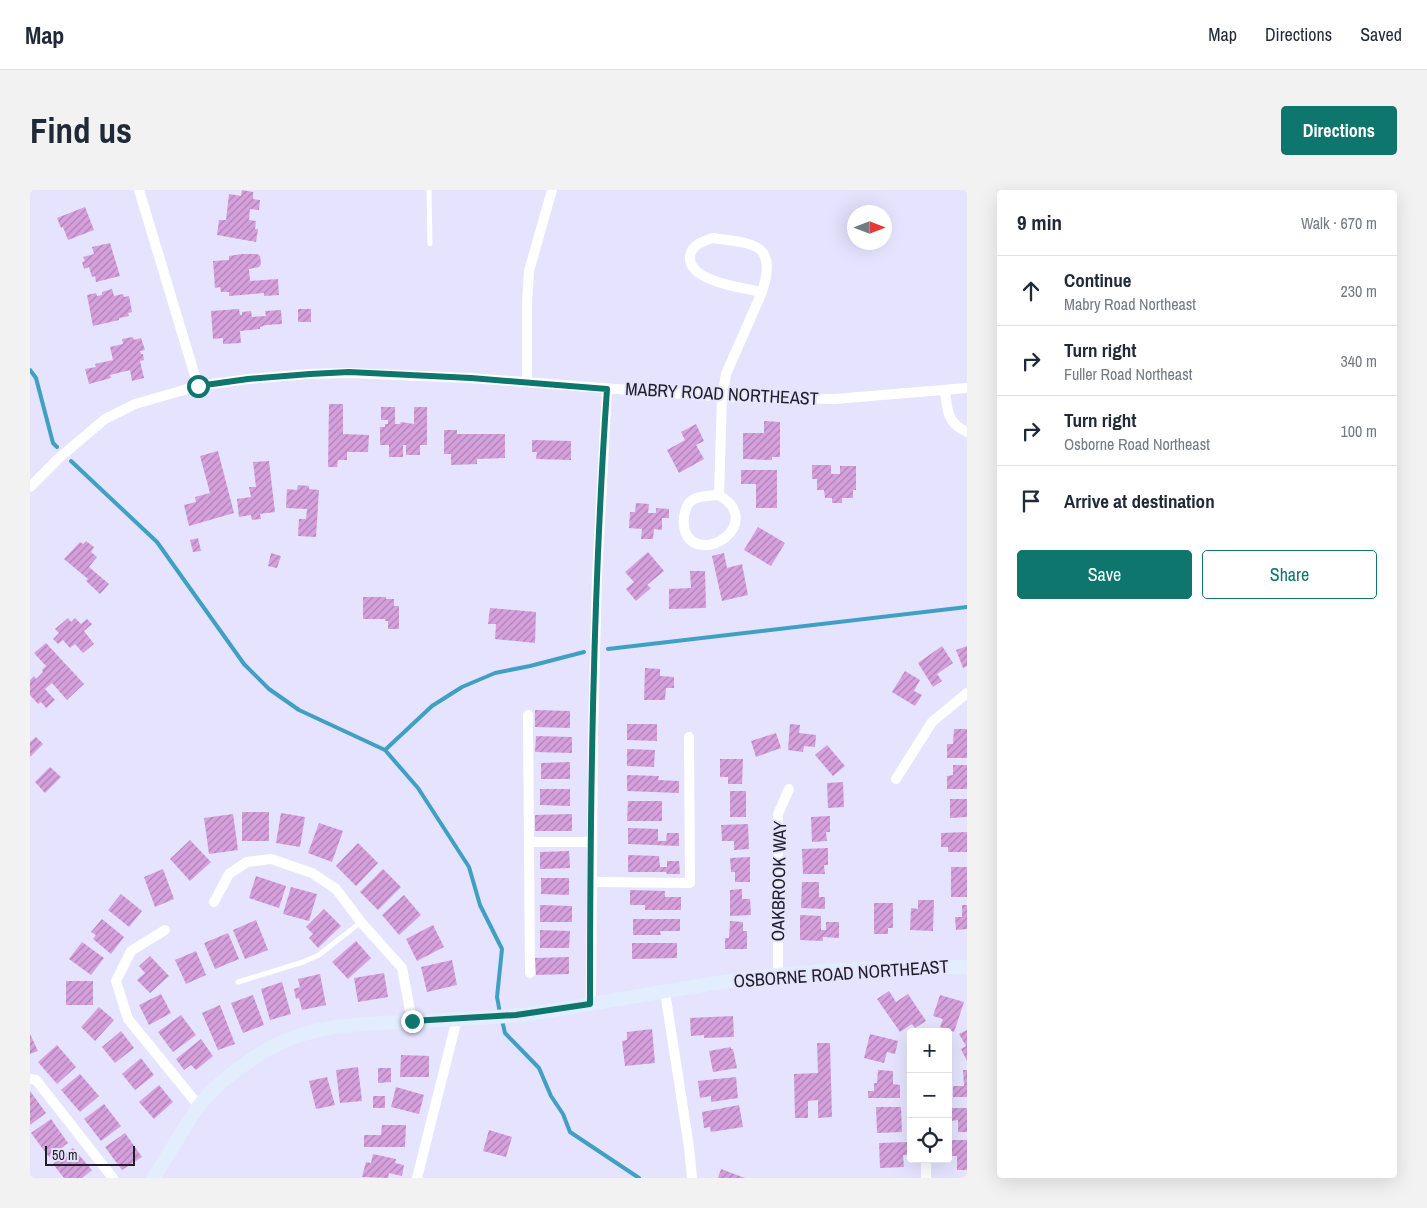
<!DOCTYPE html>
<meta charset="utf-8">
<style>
body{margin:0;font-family:"Archivo Narrow",sans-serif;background:#f2f2f3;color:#1f2937}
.controls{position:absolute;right:15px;bottom:15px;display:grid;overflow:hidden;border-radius:5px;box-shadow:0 5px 20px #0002}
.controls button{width:45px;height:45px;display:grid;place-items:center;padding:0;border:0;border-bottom:1px solid #e0e1e3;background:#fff;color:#1f2937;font:25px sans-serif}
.compass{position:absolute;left:817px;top:15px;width:45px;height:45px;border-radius:50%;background:#fff;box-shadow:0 5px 20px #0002;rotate:90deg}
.scale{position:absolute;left:15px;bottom:12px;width:90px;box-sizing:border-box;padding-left:5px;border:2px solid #21202a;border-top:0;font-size:14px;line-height:18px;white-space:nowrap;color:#21202a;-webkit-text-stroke:4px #e5e3fe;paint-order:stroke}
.stop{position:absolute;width:15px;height:15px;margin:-11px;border:4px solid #0f766e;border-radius:50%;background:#fff}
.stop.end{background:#0f766e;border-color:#fff;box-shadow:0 1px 5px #0008}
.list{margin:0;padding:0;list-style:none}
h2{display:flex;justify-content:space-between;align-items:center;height:65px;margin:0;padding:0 20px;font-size:21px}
h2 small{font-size:16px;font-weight:400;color:#747a83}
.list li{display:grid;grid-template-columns:32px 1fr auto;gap:15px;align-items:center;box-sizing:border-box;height:70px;padding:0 20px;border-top:1px solid #e0e1e3}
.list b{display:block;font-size:19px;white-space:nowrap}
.list p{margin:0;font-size:16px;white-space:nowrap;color:#747a83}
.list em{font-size:16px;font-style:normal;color:#747a83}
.actions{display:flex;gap:10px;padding:15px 20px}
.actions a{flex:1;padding:11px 0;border:1px solid #0f766e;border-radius:5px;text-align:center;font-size:18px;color:#0f766e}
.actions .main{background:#0f766e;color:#fff}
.icon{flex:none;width:28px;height:28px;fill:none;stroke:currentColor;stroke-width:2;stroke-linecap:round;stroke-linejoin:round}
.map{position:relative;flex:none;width:937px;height:988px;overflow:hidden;border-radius:5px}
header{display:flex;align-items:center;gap:30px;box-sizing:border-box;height:70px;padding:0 25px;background:#fff;border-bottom:1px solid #e0e1e3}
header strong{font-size:24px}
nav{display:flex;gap:28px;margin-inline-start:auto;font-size:18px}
.intro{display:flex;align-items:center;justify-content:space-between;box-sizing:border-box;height:120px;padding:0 30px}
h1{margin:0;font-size:35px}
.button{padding:12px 22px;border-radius:5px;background:#0f766e;color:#fff;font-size:18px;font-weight:700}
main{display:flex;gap:30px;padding:0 30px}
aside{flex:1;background:#fff;border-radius:5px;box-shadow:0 5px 20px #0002}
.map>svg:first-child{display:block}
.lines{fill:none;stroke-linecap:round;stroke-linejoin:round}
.stream{stroke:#3fa0c4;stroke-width:4}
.building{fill:url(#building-hatch)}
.lane{stroke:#fff;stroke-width:5}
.street{stroke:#fff;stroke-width:10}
.secondary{stroke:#e2edfe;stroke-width:14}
.route{stroke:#0f766e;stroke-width:6}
.labels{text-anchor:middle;stroke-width:4;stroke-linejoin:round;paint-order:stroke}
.street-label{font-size:18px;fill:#21202a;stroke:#e5e3fe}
</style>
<header>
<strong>Map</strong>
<nav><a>Map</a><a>Directions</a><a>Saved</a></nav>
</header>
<div class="intro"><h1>Find us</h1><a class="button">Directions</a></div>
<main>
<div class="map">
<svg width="937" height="988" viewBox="0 0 937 988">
<defs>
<pattern id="building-hatch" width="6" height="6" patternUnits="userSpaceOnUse" patternTransform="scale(1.25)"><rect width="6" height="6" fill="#d6a0dd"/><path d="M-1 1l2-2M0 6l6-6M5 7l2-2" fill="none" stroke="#ad82b3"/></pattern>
</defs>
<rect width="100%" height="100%" fill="#e5e3fe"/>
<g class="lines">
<g class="stream">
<path d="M0 180 6 188 23 253 27 257"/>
<path d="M41 271 127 352 214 474 239 499 269 520 355 560 388 598 439 677 450 715 472 759 467 807 470 823"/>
<path d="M578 459 937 417"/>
<path d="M355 560 402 516 432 497 465 483 500 476 554 462"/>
<path d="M472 830 475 843 509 878 521 906 533 924 540 942 609 988"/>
</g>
</g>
<g class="building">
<path d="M212 0 223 2V9L230 10 229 20 220 19 219 30 226 31 225 39H228L226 52 187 45 189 30H196L199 4 211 6Z"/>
<path d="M55 17 64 40 38 50 33 37 31 38 27 28Z"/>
<path d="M80 53 90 86 66 92 65 86 62 87 59 77 54 79 52 72 55 71 53 67 64 64 62 57Z"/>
<path d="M212 64H227L230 66 231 74 229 77 219 79 220 91 248 89 249 105 234 106V103L199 106V102H191L190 97 185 98 183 71 199 70V66Z"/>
<path d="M82 99 84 106 93 104 94 107 99 106 102 122 98 123 99 126 89 128V130L63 136 57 105 66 103 67 106 72 105V102Z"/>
<path d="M209 119 210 125H212V122L221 121 222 127 236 126 235 121 251 120 252 134 236 135 230 137V139L210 141 211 153 193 154V148L183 149 181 121Z"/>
<rect x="268" y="119" width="13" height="13"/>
<path d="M103 147 104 150 111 148 115 160 110 161 111 164H113L114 170 110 171 114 188 102 191 100 180 80 185 81 188 59 194 55 179 66 177 65 174 83 170 80 157 93 154 92 149Z"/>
<path d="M299 214H313V244L339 245 338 262H317V270H308L307 277H298Z"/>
<path d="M351 217H365V234H370L371 232 384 234V217H397V255H390V265H376V255H373V267H359V255H350V237H355V234H358V230H351Z"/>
<path d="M734 231 750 232V267H742V270L713 269V243H734Z"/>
<path d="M666 234 674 251 666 255 674 269 649 283 637 260 655 250 651 242Z"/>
<path d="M414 240H427V244H475V268L447 269V274L421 275V264H414Z"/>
<path d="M502 250 541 251V270L506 269 507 262H502Z"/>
<path d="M188 261 204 323 159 336 154 315 166 312 165 307 180 303 170 266Z"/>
<path d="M239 271 245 322 230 324 231 329 222 330 221 325 209 327 207 309 221 307 219 297H226L223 272Z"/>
<path d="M782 275H801V284H810V276H826V300H823V308H812V313H802V308H795L794 300H787V289H782Z"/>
<path d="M711 280H747V318H726V294H711Z"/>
<path d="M268 295 279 296V299L289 300 286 347 268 346 269 329H276L277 319 256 318 257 299 267 300Z"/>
<path d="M606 313 619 314 618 323H626V318L639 319V328H632V340L624 339 623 349H611L612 339 599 338 600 322H605Z"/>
<path d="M728 337 755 353 741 376 714 360Z"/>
<path d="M168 348 171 361 163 362 160 350Z"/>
<path d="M56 351 64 357 61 362 67 367 59 377 79 394 70 404 56 391 58 389 34 369 50 352 53 354Z"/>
<path d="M618 362 634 381 617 395 621 398 606 411 596 399 604 392 595 382Z"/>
<path d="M241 363 251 366 247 378 238 376Z"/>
<path d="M694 363 697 378 712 374 718 405 692 411 682 366Z"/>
<path d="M660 381H675L676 418 639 419V399L661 398Z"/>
<path d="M333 407H356V409H364V416H369V439H358V431H355V429H333Z"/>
<path d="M460 418 506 422 505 453 465 449 466 434H458Z"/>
<path d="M38 428 41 432 45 428 51 434 57 429 62 434 54 441 64 454 53 463 45 454 40 458 33 450 28 454 23 449 29 443 25 439Z"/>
<path d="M16 453 54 494 37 510 22 493 15 499 25 510 16 518 11 512 8 514 0 505V490L4 486 6 489 13 482 12 480 16 476 4 463Z"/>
<path d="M912 456 923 473 907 484 912 491 903 497 888 473Z"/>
<path d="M937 456V476L933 478 926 460Z"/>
<path d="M615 478 630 479V486L644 487V498H636L635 510H614Z"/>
<path d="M875 481 890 490 884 501 892 505 885 516 862 502Z"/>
<path d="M505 520 540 521V538L505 537Z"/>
<path d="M597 534H627V551L597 550Z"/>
<path d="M760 534 770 535 769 543 786 545 785 557 774 556 773 562 758 560Z"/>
<path d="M924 539H937V568H917V554H923Z"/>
<path d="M746 543 751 558 726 567 721 551Z"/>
<path d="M506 546 542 547V563L505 562Z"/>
<path d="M6 547 13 554 0 567V552Z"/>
<path d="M797 555 815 576 803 586 785 565Z"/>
<path d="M597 559 625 560 624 577 597 576Z"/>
<path d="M690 569H713L712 594H698V587H690Z"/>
<path d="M540 572V589H511V573Z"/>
<path d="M923 575H937V599H917V586L923 585Z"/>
<path d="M20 577 31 587 15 603 5 592Z"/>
<path d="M597 585 629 586 628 590 649 591V603L597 601Z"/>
<path d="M813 592 814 617 798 618 797 593Z"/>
<path d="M510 599H540V616L510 615Z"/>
<rect x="700" y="601" width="16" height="26"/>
<path d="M920 609H937V627L920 628Z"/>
<path d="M598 611H632V631H597Z"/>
<rect x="212" y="622" width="27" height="29"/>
<path d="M251 623 275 627 270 657 246 653Z"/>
<path d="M203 624 208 660 179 664 174 628Z"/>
<path d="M542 624V641H505V625Z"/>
<path d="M800 626V642H796L797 651 782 652 781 627Z"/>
<path d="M289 633 313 641 302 672 278 663Z"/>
<path d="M718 634 719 659 704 660V651H692L691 635Z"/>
<path d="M598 638 628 639V651H636L637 643H649V656L598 654Z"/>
<path d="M937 642V662H918V657H911V643Z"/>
<path d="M160 650 181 672 160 691 140 669Z"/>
<path d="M328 653 348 673 326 696 306 676Z"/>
<path d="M798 658V675H794L795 684H773L772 659Z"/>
<path d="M539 661 540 678 510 679V662Z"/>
<path d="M598 665 629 666 630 677H637V671H649L650 684H637L636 682H598Z"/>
<path d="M720 667V692H705V682H701L700 668Z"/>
<rect x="921" y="677" width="16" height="30"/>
<path d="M133 679 144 709 125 717 114 687Z"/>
<path d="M353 679 371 697 348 720 330 702Z"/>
<path d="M226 686 256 696 249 718 219 708Z"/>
<path d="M511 688H539V705L511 704Z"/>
<path d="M772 692H789V707H795V719L771 718Z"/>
<path d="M261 697 287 704 279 731 253 724Z"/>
<path d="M712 699V709H720L721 725 700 726V700Z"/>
<path d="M600 700 635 701V707H651V720H615V715H600Z"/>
<path d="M91 704 112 721 99 737 78 720Z"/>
<path d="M374 705 391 725 369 745 352 725Z"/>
<path d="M888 710H904L903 741 880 740 881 718 888 719Z"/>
<path d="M844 713H863V738H858V744H844Z"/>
<path d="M510 715 542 716V732H510Z"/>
<path d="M932 715H937V739L926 740 925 727H932Z"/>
<path d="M294 719 311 736 288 758 279 748 283 744 276 737Z"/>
<path d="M770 725 791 726V740H796V732H809V748L793 747V751L770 750Z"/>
<path d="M72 729 94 747 81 764 63 749 66 745 61 742Z"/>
<path d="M603 729H650V741H630L631 745H603Z"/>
<path d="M226 730 238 760 215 769 203 740Z"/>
<path d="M700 731 713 732V741H717V759H695V748H699Z"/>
<path d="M403 735 414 757 387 771 376 749Z"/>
<path d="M510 740 540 741 539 758H510Z"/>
<path d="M198 743 209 769 185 779 174 753Z"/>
<path d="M326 751 341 768 318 789 302 772Z"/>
<path d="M52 752 74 768 61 785 39 769Z"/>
<path d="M602 753H647V768L602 769Z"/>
<path d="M166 761 176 785 156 794 145 770Z"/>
<path d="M120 766 139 786 120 803 107 790 115 783 109 776Z"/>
<path d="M539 767V784L506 785 505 768Z"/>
<path d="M422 770 427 795 397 802 391 777Z"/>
<path d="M354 783 358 807 328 812 324 788Z"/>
<path d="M290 784 296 815 272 820 269 808 266 809 264 799 270 797 268 789Z"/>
<rect x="36" y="791" width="27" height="24"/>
<path d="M252 792 261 824 240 830 231 799Z"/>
<path d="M859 801 866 812 878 804 896 831 885 838 882 834 870 842 847 809Z"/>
<path d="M131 804 141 823 119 835 109 815Z"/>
<path d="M223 805 234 835 213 843 201 813Z"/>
<path d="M910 805 934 812 924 842 910 837 913 829 903 826Z"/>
<path d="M190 815 205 854 188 860 172 823Z"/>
<path d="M69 817 84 830 65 851 51 837Z"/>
<path d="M151 825 166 845 143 862 128 842Z"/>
<path d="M703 826 704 847 674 848V845L661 846 660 828Z"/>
<path d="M622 839 625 873 595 876 592 851 597 850V842Z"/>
<path d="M937 840V871L931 859 936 856 929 844Z"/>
<path d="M91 841 104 858 85 873 72 857Z"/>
<path d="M0 844 8 861 0 864Z"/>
<path d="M840 844 868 851 865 864 857 862 854 873 834 868Z"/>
<path d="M171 849 183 866 166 880 161 875 154 880 146 869Z"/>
<path d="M787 853H800L802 927 788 928V910L778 911V928H765L764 884 788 883Z"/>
<path d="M27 855 46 877 27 894 8 872Z"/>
<path d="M701 857V859H703L707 878 683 882 679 861Z"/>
<path d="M371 865 399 866V887H370Z"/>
<path d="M111 868 124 885 105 900 92 884Z"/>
<path d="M328 877 332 911 310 913 306 880Z"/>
<path d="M348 878H361V892L348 893Z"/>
<path d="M848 880 863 881V894L870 895V908H838V901H844V893H847Z"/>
<path d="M933 880H937V907H923V896H934Z"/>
<path d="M50 884 69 906 50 922 31 900Z"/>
<path d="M297 887 305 915 286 919 279 891Z"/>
<path d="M706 887 708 908 681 912V906L670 908 668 891Z"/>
<path d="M129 895 143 912 124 929 109 912Z"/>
<path d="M366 897 394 905 389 924 361 917Z"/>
<path d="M0 901 16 923 0 935Z"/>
<rect x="343" y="906" width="12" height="12"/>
<path d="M74 914 91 936 71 951 54 929Z"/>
<path d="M709 915 713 937 681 942 680 937 674 938 672 922Z"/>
<path d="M846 917H871L872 942 847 943Z"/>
<path d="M921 918H937V942H928V930L921 931Z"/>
<path d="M21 929 38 953 19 967 1 943Z"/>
<path d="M352 935H376L375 957H334V945H351Z"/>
<path d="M459 940 482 947 476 967 453 961Z"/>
<path d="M95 943 112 967 92 980 75 957Z"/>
<path d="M922 950H937V980H927V966H922Z"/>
<path d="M880 952V965H873L874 977 850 978 849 953Z"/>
<path d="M43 958 62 980 52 988H34L23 974Z"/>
<path d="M343 964 366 969 365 973 374 975 372 986 359 983 358 988 332 987 336 972 341 973Z"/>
<path d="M691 979 715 988H688Z"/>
</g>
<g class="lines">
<g class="lane">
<path d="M399 0 400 54"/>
<path d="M208 792 273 772 289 765 331 732"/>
</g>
<g class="street">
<path d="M109 0 168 196"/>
<path d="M683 48C723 54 748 52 732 102 715 98 657 92 660 66 662 54 674 51 683 48Z"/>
<path d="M497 192V113L499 81 522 0"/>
<path d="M915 200C917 220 917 233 937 242"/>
<path d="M0 297 29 268 75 229 105 214 168 196 218 189 280 184 319 183 441 188 692 207 805 209 937 198"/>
<path d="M689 305 692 207 696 184 732 102"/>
<path d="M689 305C737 334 668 378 655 341 653 334 653 329 655 322 658 305 675 306 689 305Z"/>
<path d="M498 525 500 783"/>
<path d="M866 589 902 532 937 503"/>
<path d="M499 652H562"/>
<path d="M562 692 660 693 659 547"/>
<path d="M184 712 199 684 217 672 241 669 282 683 306 699 331 732 372 778 382 831"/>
<path d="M135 740 101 761 86 791 98 829 169 916"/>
<path d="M748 785V624L759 599"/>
<path d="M635 802 659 957 662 988"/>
<path d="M561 814 563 544 567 387 577 199"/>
<path d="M0 889 6 890 83 988"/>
<path d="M896 969V988"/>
<path d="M387 988 427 829"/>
</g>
<path class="secondary" d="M123 988C139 965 152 940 168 917 186 893 218 870 244 856 283 835 330 834 373 832 412 830 450 829 488 825 575 814 660 794 747 785 810 778 874 777 937 777"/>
</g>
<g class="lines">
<path class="route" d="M168 196 218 189 280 184 319 182 441 188 577 199C563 404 560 609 560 814L486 825 382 831"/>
</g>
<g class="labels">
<g class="street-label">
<text transform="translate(692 204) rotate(3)" y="6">MABRY ROAD NORTHEAST</text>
<text transform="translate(749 691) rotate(-89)" y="6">OAKBROOK WAY</text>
<text transform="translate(811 784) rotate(-4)" y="6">OSBORNE ROAD NORTHEAST</text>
</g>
</g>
</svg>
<div class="controls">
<button>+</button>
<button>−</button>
<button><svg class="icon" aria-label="locate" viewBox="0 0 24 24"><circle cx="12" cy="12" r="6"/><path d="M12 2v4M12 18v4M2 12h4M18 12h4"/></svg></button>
</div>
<svg class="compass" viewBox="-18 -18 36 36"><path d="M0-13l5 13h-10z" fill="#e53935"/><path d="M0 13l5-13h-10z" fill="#747a83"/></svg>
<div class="scale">50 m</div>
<div class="stop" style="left:168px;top:196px"></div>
<div class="stop end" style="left:382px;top:831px"></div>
</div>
<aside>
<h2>9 min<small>Walk · 670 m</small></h2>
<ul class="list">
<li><svg class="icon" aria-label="ahead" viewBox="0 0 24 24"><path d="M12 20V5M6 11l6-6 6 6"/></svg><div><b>Continue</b><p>Mabry Road Northeast</p></div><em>230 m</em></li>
<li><svg class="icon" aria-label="right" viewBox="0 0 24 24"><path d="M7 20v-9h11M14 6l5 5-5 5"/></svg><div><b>Turn right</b><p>Fuller Road Northeast</p></div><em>340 m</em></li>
<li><svg class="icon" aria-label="right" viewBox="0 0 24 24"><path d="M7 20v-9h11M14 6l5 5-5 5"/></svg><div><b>Turn right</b><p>Osborne Road Northeast</p></div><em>100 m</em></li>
<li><svg class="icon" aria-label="arrive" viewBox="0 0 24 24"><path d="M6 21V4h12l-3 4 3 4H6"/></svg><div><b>Arrive at destination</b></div></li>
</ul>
<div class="actions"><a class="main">Save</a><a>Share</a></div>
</aside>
</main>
